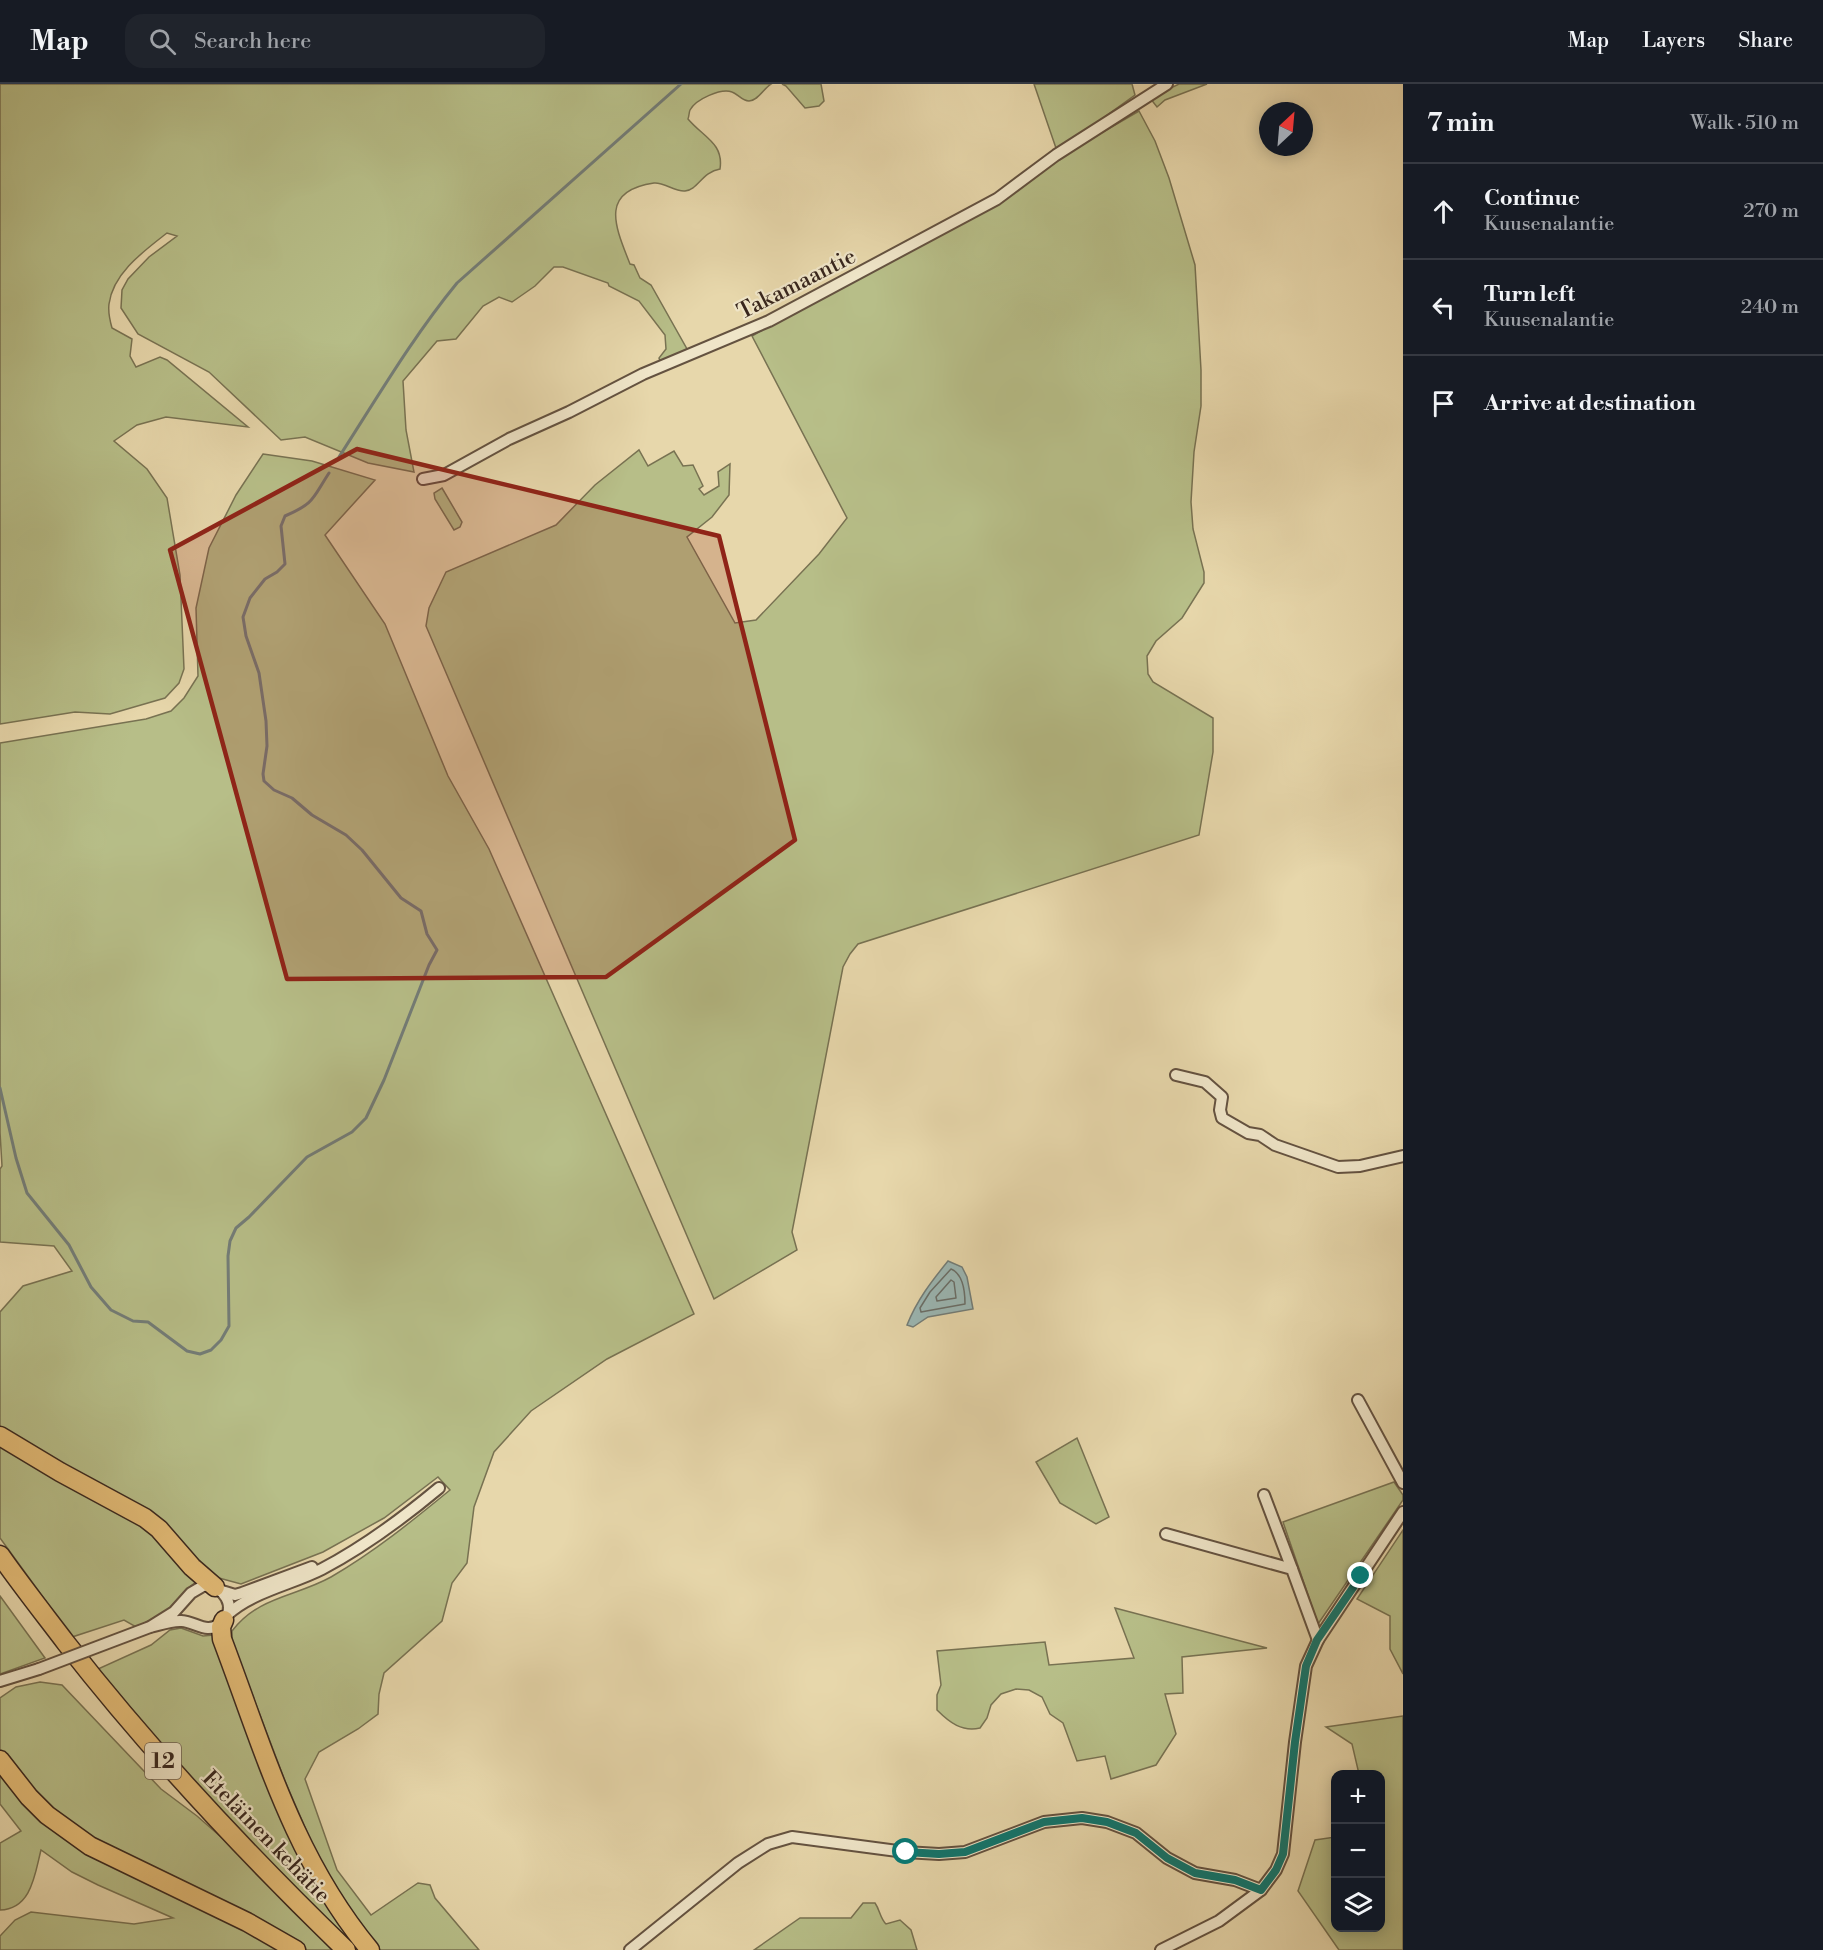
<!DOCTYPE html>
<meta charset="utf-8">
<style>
body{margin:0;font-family:"Libre Bodoni",serif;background:#20242c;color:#f1f3f6}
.controls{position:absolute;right:18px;bottom:18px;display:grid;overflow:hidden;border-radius:12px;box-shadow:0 3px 15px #0003}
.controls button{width:54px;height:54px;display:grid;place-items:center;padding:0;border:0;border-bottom:2px solid #363941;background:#171b24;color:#f1f3f6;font:30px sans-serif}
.compass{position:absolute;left:1259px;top:18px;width:54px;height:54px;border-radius:50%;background:#171b24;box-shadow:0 3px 15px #0003;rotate:26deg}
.stop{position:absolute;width:18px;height:18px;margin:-14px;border:4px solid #0f766e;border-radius:50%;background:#fff}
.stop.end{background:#0f766e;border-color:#fff;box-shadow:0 2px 6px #0008}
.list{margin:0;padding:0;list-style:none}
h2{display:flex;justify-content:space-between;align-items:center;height:78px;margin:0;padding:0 24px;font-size:26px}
h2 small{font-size:20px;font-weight:400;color:#9ea1a6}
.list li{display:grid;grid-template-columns:39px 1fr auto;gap:18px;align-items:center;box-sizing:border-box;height:96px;padding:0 24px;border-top:2px solid #363941}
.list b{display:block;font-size:22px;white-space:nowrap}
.list p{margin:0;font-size:20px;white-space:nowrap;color:#9ea1a6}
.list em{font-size:20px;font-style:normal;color:#9ea1a6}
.icon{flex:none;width:33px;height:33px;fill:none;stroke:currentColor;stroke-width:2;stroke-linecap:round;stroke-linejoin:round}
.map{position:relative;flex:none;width:1403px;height:1866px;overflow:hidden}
header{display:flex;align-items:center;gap:36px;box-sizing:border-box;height:84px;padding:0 30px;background:#171b24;border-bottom:2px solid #363941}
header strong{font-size:28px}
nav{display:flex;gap:33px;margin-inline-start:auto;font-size:21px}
.search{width:420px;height:54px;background:#20242c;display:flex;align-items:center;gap:15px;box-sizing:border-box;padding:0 21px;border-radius:18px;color:#9ea1a6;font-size:22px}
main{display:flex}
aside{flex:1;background:#171b24}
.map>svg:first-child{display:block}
.green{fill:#b7be88;stroke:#787252;stroke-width:1.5}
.water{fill:#9bb7b4;stroke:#737d78;stroke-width:1.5}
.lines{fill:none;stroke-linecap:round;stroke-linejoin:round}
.shore{stroke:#6a6e68;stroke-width:1.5}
.stream{stroke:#737d78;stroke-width:3}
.minor-casing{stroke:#645240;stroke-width:14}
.trunk-casing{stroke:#38261d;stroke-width:21}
.minor{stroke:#efe5c8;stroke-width:10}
.trunk{stroke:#e4bc76;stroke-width:18}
.minor-bridge-casing{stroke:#645240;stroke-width:14;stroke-linecap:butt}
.minor-bridge{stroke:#efe5c8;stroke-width:10}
.route{stroke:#0f766e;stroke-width:8}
.marked{fill:#8f2418;fill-opacity:0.2;stroke:#8f2418;stroke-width:4.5;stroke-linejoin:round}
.labels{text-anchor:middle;stroke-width:4.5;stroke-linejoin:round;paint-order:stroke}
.shield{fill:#efe5c8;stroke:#6f5f50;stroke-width:1.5}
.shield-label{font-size:21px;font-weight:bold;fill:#38261d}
.street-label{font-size:22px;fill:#38261d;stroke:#efe5c8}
</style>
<header>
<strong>Map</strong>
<div class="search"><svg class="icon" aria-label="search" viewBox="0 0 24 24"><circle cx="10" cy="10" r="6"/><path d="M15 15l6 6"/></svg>Search here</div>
<nav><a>Map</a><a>Layers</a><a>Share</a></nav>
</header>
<main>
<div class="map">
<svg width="1403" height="1866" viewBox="0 0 1403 1866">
<rect width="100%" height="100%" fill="#e7d7ab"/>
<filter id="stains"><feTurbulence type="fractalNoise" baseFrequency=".00333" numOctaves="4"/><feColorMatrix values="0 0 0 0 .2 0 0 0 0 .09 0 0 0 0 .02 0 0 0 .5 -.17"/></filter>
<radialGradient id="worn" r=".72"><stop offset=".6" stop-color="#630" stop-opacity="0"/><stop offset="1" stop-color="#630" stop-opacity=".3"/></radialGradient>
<g class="green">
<path d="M0 0H771C764 4 758 17 749 17 742 17 738 10 732 8 721 4 696 15 690 26 689 28 689 33 688 35 703 53 724 59 720 85 702 88 698 106 685 107 675 108 664 98 654 99 599 107 615 142 630 180L634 181 640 194 651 201 687 265 661 279 659 274 666 265 665 251 639 217 609 202 608 199 563 183H554L535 202 512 218 499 213 483 222 456 255 437 257 403 297 406 346 414 388 368 379 305 353 281 356 209 288 138 250 121 224 122 206 128 195 149 173 177 152 167 149C144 167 113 189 109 220 108 228 110 237 112 244L132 255 130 272 136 283 160 273 167 276 248 343 166 333 137 341 114 357 147 385 167 414 180 491 184 585 179 599 165 614 110 630 75 628 0 640Z"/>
<path d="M782 0H821L824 17 819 22 805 24 786 2Z"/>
<path d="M1034 0H1132L1135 11 1057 67Z"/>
<path d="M1179 0H1207L1165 16 1157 23 1150 14Z"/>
<path d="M1139 27 1155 57 1169 94 1195 181 1201 286V322L1194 368 1191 418 1193 445 1204 488V499L1182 534 1156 557 1147 572 1148 590 1153 598 1213 634V668L1199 751 858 860 850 870 843 883 792 1148 797 1166 714 1215 426 542 429 524 446 488 556 441 595 401 639 366 648 382 674 367 683 382 693 381 703 402 699 405 704 411 719 402 718 388 730 380 729 411 712 433 687 453 735 539 756 536 819 470 847 434 752 252Z"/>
<path d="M263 370 312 377 375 396 325 451 385 540 448 692 489 765 694 1230 607 1275 531 1327 494 1368 474 1423 467 1479 452 1499 442 1537 384 1589 379 1610 378 1630 358 1645 319 1668 305 1695 337 1786 371 1831 418 1799 430 1801 435 1814 479 1866H380L342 1817 323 1785 285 1697 232 1557V1547C259 1512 295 1513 331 1493 374 1468 411 1438 450 1406L438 1393 384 1434 323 1468 241 1500 219 1494 199 1482 0 1342V1228L23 1202 72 1187 54 1162 0 1158V1085L2 1082 0 1048V659L146 635 171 627 184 614 198 592 196 524 209 464 236 411Z"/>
<path d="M442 404 462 438 460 443 454 446 435 415 434 409Z"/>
<path d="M1077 1354 1109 1433 1096 1440 1060 1419 1036 1378Z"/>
<path d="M0 1359 153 1449 196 1498C184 1506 178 1517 167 1526 158 1533 147 1538 136 1543L124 1536 72 1553 0 1454Z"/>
<path d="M1394 1398 1403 1411V1416L1318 1540 1283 1438Z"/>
<path d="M1403 1446V1590L1390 1565V1532L1357 1515Z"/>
<path d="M0 1512 45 1574 0 1590Z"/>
<path d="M1115 1524 1267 1564 1182 1573 1183 1609 1165 1610 1176 1650 1156 1681 1111 1695 1105 1672 1077 1677 1063 1639 1050 1630 1042 1613 1029 1606 1016 1605 1001 1610 991 1621 987 1634 980 1644C962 1648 950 1639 937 1626V1611L941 1601 937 1567 1045 1558 1049 1581 1134 1574Z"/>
<path d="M181 1544 203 1552 214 1551 360 1866C265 1781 180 1683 98 1585L151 1561 170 1546Z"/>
<path d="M40 1598 62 1601 161 1705 197 1732 221 1753 333 1866H307L273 1846 73 1744 21 1695 0 1666V1614L16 1603Z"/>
<path d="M1403 1632V1866H1339L1298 1807 1315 1756 1335 1753 1336 1844H1380V1690H1359L1352 1660 1326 1643Z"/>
<path d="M0 1689 31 1726 280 1866H0V1852L15 1836 31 1828 134 1840 173 1834 98 1801 72 1788 41 1766C35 1789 32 1825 0 1826V1759L21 1747 0 1720Z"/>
<path d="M863 1819H875C880 1826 880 1834 886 1840L900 1836 911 1846 917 1866H754L800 1834H851Z"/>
</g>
<path class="water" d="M948 1177 962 1183 967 1193 973 1225 928 1233 913 1243 907 1241C917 1216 931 1198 948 1177Z"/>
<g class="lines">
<g class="shore">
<path d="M951 1185C963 1190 965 1208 965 1220L921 1228 920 1224 930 1208Z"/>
<path d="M951 1196 954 1198 956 1214 937 1217 936 1213Z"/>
</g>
<g class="stream">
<path d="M339 373C377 314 412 254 457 199L681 0"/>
<path d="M0 1004 16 1074 27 1109 69 1161 91 1203 111 1226 133 1237 148 1238 187 1267 200 1270 211 1266 221 1256 229 1242 228 1172 230 1157 236 1144 249 1133 307 1073 352 1048 366 1034 384 996 429 881 437 866 427 850 421 827 401 814 362 766 346 751 312 731 292 714 274 706 264 697 263 690 267 662 266 637 259 589 246 552 243 533 250 514 265 495 277 488 285 480 281 442 285 432C315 419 312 415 329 389"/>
</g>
<defs>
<g id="minor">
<path d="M423 395 444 391 509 355 569 328 643 290 769 237 997 115 1056 71 1167 0"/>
<path d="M1176 991 1205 998 1222 1013 1220 1026 1222 1034 1248 1049 1260 1051 1275 1061 1338 1083 1360 1082 1403 1072"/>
<path d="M1358 1316 1403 1399"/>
<path d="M1264 1411 1292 1485"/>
<path d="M1166 1450 1292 1485 1318 1556"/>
<path d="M203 1502C223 1500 239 1523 221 1539 207 1551 196 1538 182 1537 172 1536 159 1541 150 1543L174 1528 191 1509Z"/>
<path d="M222 1507 235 1511 242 1509 312 1483"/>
<path d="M227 1531C251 1508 293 1500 322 1485 364 1463 403 1434 439 1404"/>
<path d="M0 1597 39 1585"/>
<path d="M630 1866 738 1779 768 1760 792 1753 905 1768 939 1770 965 1768 1044 1738 1082 1734 1107 1738 1136 1749 1167 1774 1195 1789 1235 1796 1261 1806 1276 1786 1283 1770 1295 1658 1306 1582 1318 1556 1403 1428"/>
<path d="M1161 1866 1219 1837 1261 1806"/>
</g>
<g id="trunk">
<path d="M0 1352 60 1388 145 1434 159 1445 192 1483 215 1503"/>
<path d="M0 1471C21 1501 44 1530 66 1559 151 1668 246 1769 346 1866"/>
<path d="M224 1536 221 1543 222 1555C264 1666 293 1773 370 1866"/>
<path d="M0 1676 29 1713 47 1731 90 1762 247 1838 296 1866"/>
</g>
</defs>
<use href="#minor" class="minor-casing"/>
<use href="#trunk" class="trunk-casing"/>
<use href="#minor" class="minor"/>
<use href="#trunk" class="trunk"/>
<defs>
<path id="minor-bridge" d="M39 1585 150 1543"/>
</defs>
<use href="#minor-bridge" class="minor-bridge-casing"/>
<use href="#minor-bridge" class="minor-bridge"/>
</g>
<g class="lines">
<path class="route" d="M906 1768 939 1770 965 1768 1044 1738 1082 1734 1107 1738 1136 1749 1167 1774 1195 1789 1235 1796 1261 1806 1276 1786 1283 1770 1295 1658 1306 1582 1317 1556 1361 1492"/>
</g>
<path class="marked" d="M357 365 719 452 795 756 606 893 287 895 170 466Z"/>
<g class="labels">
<rect class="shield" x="145" y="1659" width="36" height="36" rx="4.5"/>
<g class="shield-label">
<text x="163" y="1684">12</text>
</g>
<g class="street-label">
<text transform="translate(796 199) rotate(-27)" y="8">Takamaantie</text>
<text transform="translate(267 1752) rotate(46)" y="8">Eteläinen kehätie</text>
</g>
</g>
<rect width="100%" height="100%" filter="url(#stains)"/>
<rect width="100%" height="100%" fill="url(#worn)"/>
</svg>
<div class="controls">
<button>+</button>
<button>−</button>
<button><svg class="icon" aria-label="layers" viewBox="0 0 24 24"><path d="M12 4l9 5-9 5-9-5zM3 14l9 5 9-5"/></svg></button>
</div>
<svg class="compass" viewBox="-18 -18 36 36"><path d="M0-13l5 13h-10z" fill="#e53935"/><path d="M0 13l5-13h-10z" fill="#9ea1a6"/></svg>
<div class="stop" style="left:906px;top:1768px"></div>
<div class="stop end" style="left:1361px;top:1492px"></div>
</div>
<aside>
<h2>7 min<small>Walk · 510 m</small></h2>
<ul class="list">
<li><svg class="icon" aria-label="ahead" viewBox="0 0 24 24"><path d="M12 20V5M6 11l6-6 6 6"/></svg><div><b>Continue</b><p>Kuusenalantie</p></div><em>270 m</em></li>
<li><svg class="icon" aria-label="left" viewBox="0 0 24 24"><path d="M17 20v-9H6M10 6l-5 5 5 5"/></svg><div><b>Turn left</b><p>Kuusenalantie</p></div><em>240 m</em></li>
<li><svg class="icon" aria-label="arrive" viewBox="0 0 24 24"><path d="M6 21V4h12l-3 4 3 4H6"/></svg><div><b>Arrive at destination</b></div></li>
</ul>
</aside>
</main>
